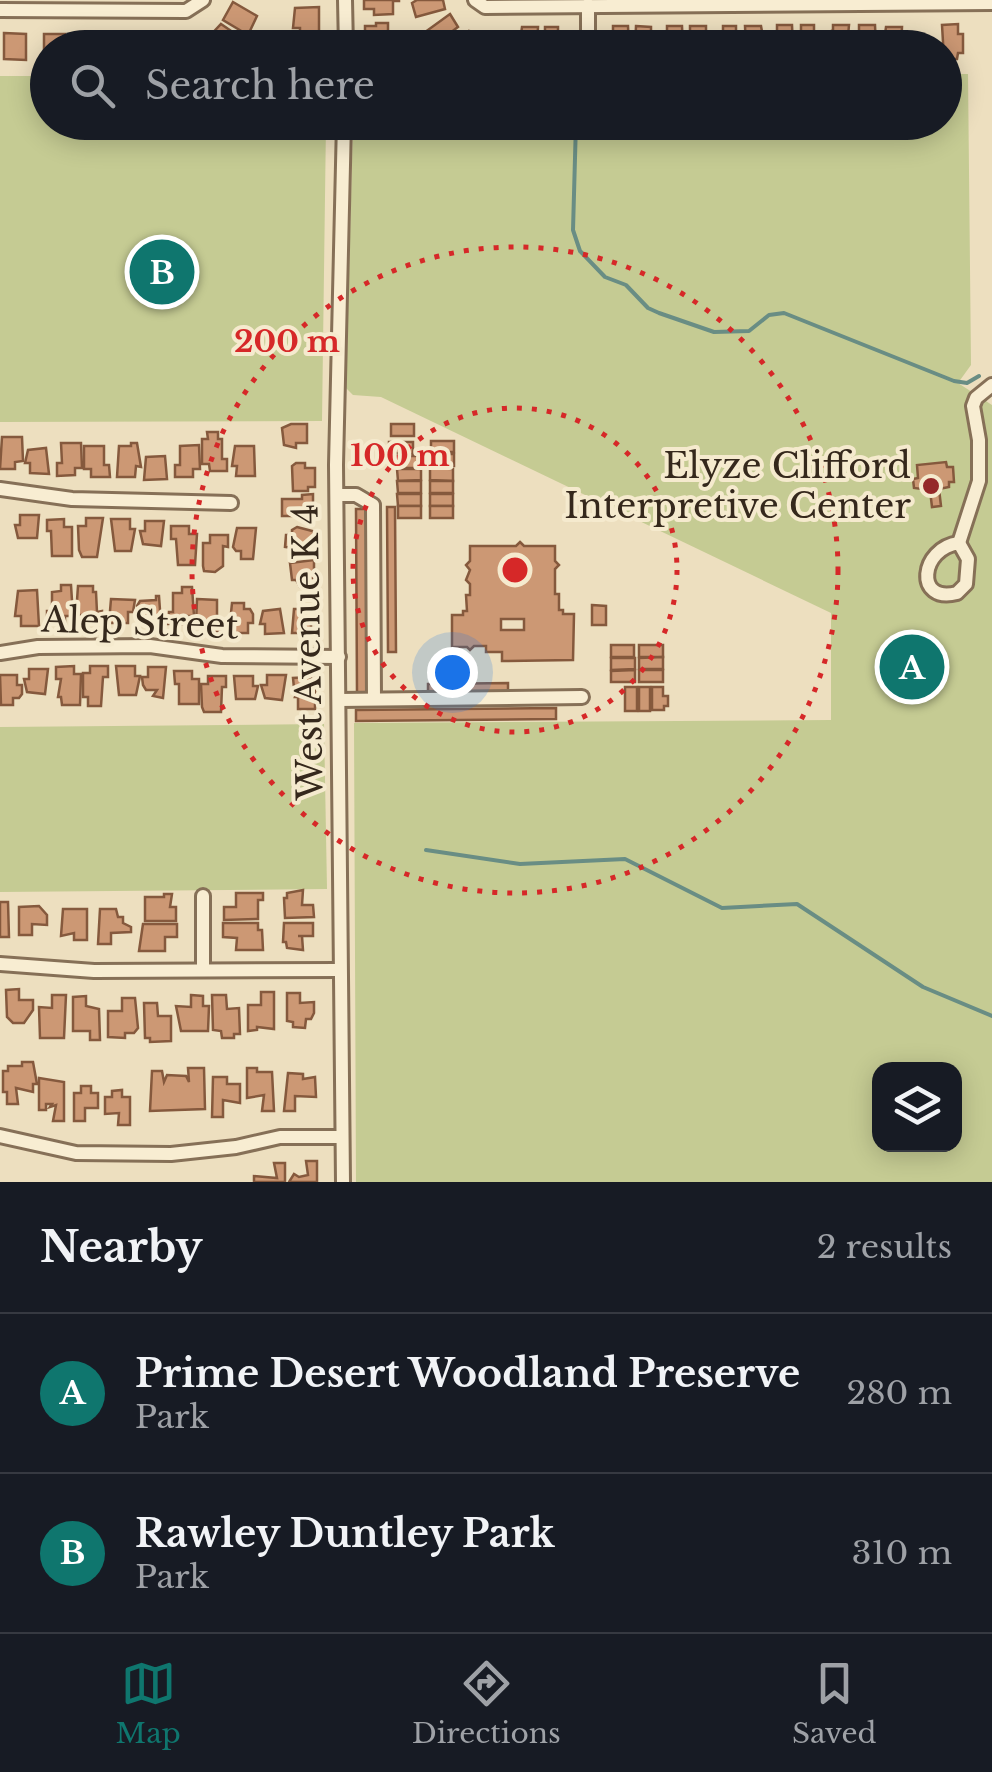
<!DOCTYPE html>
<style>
body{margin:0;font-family:"Libre Baskerville",serif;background:#20242c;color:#f1f3f6}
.controls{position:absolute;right:30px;bottom:30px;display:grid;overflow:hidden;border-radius:20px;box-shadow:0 5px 25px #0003}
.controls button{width:90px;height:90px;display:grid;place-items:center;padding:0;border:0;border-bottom:2px solid #363941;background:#171b24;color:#f1f3f6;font:50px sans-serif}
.you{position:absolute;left:452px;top:672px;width:35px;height:35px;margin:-25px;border:8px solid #fff;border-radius:50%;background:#1a73e8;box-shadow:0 0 0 15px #1a73e833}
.badge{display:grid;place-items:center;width:65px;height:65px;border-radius:50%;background:#0f766e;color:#fff;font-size:32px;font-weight:700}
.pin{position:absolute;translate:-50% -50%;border:5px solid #fff;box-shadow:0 2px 10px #0006}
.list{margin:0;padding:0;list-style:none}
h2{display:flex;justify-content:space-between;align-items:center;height:130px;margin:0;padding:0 40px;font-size:42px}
h2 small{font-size:32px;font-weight:400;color:#9ea1a6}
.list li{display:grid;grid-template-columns:65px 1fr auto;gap:30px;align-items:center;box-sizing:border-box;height:160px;padding:0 40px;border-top:2px solid #363941}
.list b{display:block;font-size:38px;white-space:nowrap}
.list p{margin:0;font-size:32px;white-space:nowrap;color:#9ea1a6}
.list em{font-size:32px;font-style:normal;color:#9ea1a6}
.icon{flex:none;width:55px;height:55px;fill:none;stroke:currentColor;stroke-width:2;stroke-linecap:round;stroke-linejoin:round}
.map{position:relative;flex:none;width:992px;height:1182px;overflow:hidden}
.search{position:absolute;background:#171b24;box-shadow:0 5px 25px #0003;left:30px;right:30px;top:30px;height:110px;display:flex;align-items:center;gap:25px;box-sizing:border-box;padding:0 35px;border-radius:55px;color:#9ea1a6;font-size:38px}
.sheet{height:450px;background:#171b24}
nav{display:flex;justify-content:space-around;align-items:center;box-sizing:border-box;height:140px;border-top:2px solid #363941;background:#171b24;font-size:28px;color:#9ea1a6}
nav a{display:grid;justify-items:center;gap:5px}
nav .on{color:#0f766e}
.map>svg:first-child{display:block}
.green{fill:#c5cb93;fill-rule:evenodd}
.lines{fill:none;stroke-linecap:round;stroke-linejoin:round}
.stream{stroke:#698d84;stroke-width:4}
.building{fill:#cc9874;stroke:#85593d;stroke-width:2.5;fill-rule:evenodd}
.minor-casing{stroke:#867057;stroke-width:18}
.minor{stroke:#f8edd2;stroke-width:12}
.ring{fill:none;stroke:#d62828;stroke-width:5;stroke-dasharray:5 10}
.poi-dot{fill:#952829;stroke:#f5eace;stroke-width:4}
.labels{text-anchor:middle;stroke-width:8;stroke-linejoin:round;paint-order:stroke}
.poi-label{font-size:35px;fill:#35281c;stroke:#f5eace;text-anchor:end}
.street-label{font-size:35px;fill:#35281c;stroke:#f5eace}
.centre{fill:#d62828;stroke:#f5eace;stroke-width:5}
.ring-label{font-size:30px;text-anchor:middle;font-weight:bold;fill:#d62828;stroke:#f5eace;stroke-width:8;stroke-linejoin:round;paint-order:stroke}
</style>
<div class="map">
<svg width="992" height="1182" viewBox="0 0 992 1182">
<rect width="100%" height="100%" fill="#eddfbf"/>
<g class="green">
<path d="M945 74H968L971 365 958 383 992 405V1182H356L354 723 831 720V613L381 397 353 395 346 388 353 123 944 122ZM880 1070H954V1144H880Z"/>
<path d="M0 76H47L48 122 326 123 322 421 0 422Z"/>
<path d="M324 724 327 889 0 892V727Z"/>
</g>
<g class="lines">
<g class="stream">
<path d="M576 122 573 230 580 251 605 277 626 285 648 308 659 313 714 332 749 331 769 315 784 313 954 381 967 383 979 376"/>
<path d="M426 850 520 864 625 859 722 908 797 904 923 987 992 1016"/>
</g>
</g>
<g class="building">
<path d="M364 0H399V1H393V14L374 15V9H364Z"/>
<path d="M417 0H443L445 9 416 17 412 3Z"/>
<path d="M233 2 257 16 248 35 223 20Z"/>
<path d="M319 7V34H300V28H293L295 8Z"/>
<path d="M450 14 458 27 450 33 453 37 438 48 433 43 428 46 421 35Z"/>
<path d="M376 23H388V31L396 32V39L365 43V26H376Z"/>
<path d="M221 24 250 44 253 48H217L206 40Z"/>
<path d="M958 24V34H963V53H958L957 59H944L942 25Z"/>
<path d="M777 25H792L793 48H771V35H777Z"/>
<path d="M801 25H814V38L818 39V44H824V48H801Z"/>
<path d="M833 25H849L847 47 827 48V33L833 30Z"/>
<path d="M859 25H875L876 48H854V35H859Z"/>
<path d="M613 26H628L629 48H607V36H613Z"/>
<path d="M636 26 651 27V36H657L656 48H635Z"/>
<path d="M667 26H682L683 48 660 47 661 36H667Z"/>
<path d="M690 26H706V36H711V48H690Z"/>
<path d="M723 26H736V47L739 48H714L719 45V39H723Z"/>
<path d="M745 26H761L765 48 746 47Z"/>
<path d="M522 27H538L537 48H519Z"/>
<path d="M545 27H558V41L567 48H545Z"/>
<path d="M886 27H902L901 48H883Z"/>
<path d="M469 31 484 34 482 47 461 48Z"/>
<path d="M4 33 26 34V60L4 59Z"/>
<path d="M76 33 96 34 97 45 71 48V35Z"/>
<path d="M492 33H507L508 43H513V48H491Z"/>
<path d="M44 34H65V48H48V62H44Z"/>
<rect x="103" y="34" width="22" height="14"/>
<path d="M138 34H164V48L138 45Z"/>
<path d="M139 267H155V285H140Z"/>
<path d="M291 424H307V443H296V448L284 445 282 428Z"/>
<rect x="391" y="424" width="23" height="12"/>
<path d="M207 432H218V439H222V459H227V471H210L209 464H202V439H208Z"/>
<path d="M2 437H22L23 461 15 462V469H0Z"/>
<rect x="431" y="441" width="23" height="11"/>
<path d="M389 442H413V454L389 453Z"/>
<path d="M61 443H81L82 468H75V475L57 476V463H62Z"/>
<path d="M131 443H137L141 467 136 466 135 477H117L119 446H131Z"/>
<path d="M199 445 200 469H193V477H175V465H180V446Z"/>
<path d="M84 446H104V465H109L110 477H91V469H84Z"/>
<path d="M235 446H254L255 476H236L237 466H232Z"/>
<path d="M46 448 49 474 30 473V463H25L28 450Z"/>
<rect x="430" y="454" width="24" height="12"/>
<path d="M165 456 167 479 144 480 146 457Z"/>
<path d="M397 456H421V468H398Z"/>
<path d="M946 462 947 467H953L954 482H949V487L939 489 941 506 932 507 930 490 914 488 913 479 918 478 917 465Z"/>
<path d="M296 463H305V468H315V487H308V491H293L292 466Z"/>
<path d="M430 468 453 469V481L430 480Z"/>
<path d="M397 469H421V480L398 481Z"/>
<path d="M397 481H421V493H398Z"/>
<rect x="430" y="481" width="23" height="12"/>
<path d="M313 494V512H303V516H282V499H302V495Z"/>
<path d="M397 494H421V506H398Z"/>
<rect x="430" y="494" width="23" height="12"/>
<rect x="398" y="506" width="23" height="12"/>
<rect x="430" y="506" width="23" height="12"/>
<path d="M387 507H395L396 652H388Z"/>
<path d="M356 509H366L368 693H357Z"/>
<path d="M20 515H39L37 538H18L15 525H20Z"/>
<path d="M86 518H103L97 557H82L79 550 78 526H86Z"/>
<path d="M64 519V527H72V556H52L51 531H47V520Z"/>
<path d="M111 519H130V529H135L131 551H115Z"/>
<path d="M145 521H164L161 546 143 544 140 531H145Z"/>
<path d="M171 526H189V534H197L195 565H178L176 539H171Z"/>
<path d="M297 527 316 532 315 551 285 547 286 535H292V530Z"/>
<path d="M237 528H256L253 559H241V551H236L233 547Z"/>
<path d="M210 535H228V547L223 546V566L215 572 204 571 203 566V543H210Z"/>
<path d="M520 542 524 546H555V561L559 565 555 569V594H559V610H563V614H574L573 660 502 661V652H486V646H474L470 650 467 647H452V615H463V611H467L466 595H470V584L466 580 470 570 466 565 470 561V546H516ZM501 619H524V630H501Z"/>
<path d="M314 560V578H304V583H301L303 587H300L296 580H292L290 563Z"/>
<path d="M61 585H71L73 616H65V624H47V611H52V592L61 591Z"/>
<path d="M78 586H93V592H96L97 612 102 611V623H83V615H76Z"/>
<path d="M182 587H192L194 616H186V624H168L169 612H173V593H182Z"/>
<path d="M37 590 39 626H21V616H15L18 591Z"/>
<path d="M156 596H159L161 624H142L137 606 140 601 156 600Z"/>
<path d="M111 599 135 600 133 612H128V623H109Z"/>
<path d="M197 599 217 600V619H221L222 632H204V624H196Z"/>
<path d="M232 603H244V609H250L253 614V623H248V633H229Z"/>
<path d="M592 605 606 606V625H592Z"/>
<path d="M280 609 284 633 265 634V624H260L263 611Z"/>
<path d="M294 609H313L316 622H311V633H292Z"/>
<rect x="611" y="645" width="23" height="12"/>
<rect x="639" y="645" width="24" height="12"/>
<path d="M663 657V669H639V658Z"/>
<path d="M611 658H635V669L611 670Z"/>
<path d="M74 666V674H81L80 705H62L61 697H58L61 679H56V667Z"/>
<path d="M90 666H108V677H103L101 706H88V697H83V673H90Z"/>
<path d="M116 666H135V676H140L136 695H119Z"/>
<path d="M148 667H166L163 698 153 696 157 690H146L143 685 142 677H148Z"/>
<path d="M29 669H48L45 694 27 692 24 679H29Z"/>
<path d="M635 670V682H611V671Z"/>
<rect x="639" y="670" width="24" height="12"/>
<path d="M174 671H192V679H199V704H179V684H175Z"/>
<path d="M0 675H17V685H22V694L19 698H13V705H1Z"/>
<path d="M267 675H286L282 700 265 698 261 685H267Z"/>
<path d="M208 676H226V687H222L221 712H204L202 707 201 684H208Z"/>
<path d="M234 676H253V686H258L255 699H236Z"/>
<path d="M311 677V687H315V709H298V697H295L298 689 294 688 293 678Z"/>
<path d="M508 683V694H428V684Z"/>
<rect x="625" y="687" width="12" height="24"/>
<rect x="639" y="687" width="11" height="24"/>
<path d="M652 687H663V696H668V706H664V710H652Z"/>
<path d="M556 708V719L356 721V710Z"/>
<path d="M303 890 302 905H313L314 917 285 918 284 898H287V893Z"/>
<path d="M236 893H263V900H258V919L224 920V907H236Z"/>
<path d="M164 894H172L170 907H176V921H145V897H164Z"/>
<path d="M0 902H8L9 937H0Z"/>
<path d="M39 906 47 915V925L32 924V935H19V907Z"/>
<path d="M63 909H87V940H74V933L61 936Z"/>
<path d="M100 909H116L118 917H123V923L131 927V932L111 933V944H98Z"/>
<path d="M223 923H258V930H262L263 950H236L237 938 223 937Z"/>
<path d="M284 923H313V936H298H302L303 950 287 948 286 942H283Z"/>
<path d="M143 924H177V937H165V951H139Z"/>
<path d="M19 989V1000H33V1010L24 1023H13L7 1017 6 990Z"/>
<path d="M261 992H274V1029L257 1027V1030L248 1031V1005H261Z"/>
<path d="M287 993H300V1003L314 1002V1013L311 1019H306L305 1028 293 1027V1022L287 1021Z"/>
<path d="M52 995H66L64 1038H40L39 1007 52 1008Z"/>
<path d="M191 995 203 996V1006H209L208 1031H181L176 1006 191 1007Z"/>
<path d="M212 995H226L227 1009 239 1008 240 1034H234V1038H222L221 1031 213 1030Z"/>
<path d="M86 996V1006L99 1009 100 1040H90V1031H73V997Z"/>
<path d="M122 998H135L138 1028 134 1033H125V1038L108 1037V1011H122Z"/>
<path d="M144 1003H157L158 1016H171V1041L150 1042V1038H145Z"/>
<path d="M22 1062H33L37 1084H33V1092L16 1088 18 1104H7V1092H3V1071H8V1066H22Z"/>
<path d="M188 1068H204L205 1109 150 1111 152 1071H162L164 1082 167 1075 186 1076 189 1082Z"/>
<path d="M247 1068H257V1072H272L274 1111H262L264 1095 247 1098Z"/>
<path d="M288 1073 303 1074V1079L315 1077 316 1097 295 1096V1111H284Z"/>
<path d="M213 1077H227V1084H240V1103L223 1100V1117H212Z"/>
<path d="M39 1078 64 1082V1121H53L56 1105 50 1107 52 1104H46V1110H39Z"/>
<path d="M81 1086H91V1093H98V1108H85V1121H74V1093H81Z"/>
<path d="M122 1090V1097H130V1125H118L119 1113 105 1114V1097H112V1091Z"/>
<path d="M306 1161H317V1182H289L294 1174 299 1177 308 1175Z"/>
<path d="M274 1163H285V1182H254V1176L277 1178Z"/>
</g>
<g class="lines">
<defs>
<g id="minor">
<path d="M345 0 346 48"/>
<path d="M475 0 485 7 992 3"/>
<path d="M588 5V48"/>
<path d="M0 10 186 11 203 0"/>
<path d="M0 489 72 499 231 503"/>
<path d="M337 495H356L373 505 374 699"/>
<path d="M959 543 979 481V440L973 406 976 398 992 385"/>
<path d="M959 543 968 559 966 584 957 593C914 604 920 548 959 543Z"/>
<path d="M0 653 38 647 150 646 222 656 339 657"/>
<path d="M339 700 582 697"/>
<path d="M0 964 94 971 340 970"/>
<path d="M203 970V896"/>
<path d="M0 1136 76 1153 171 1154 236 1147 280 1137H342"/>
<path d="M343 1182 336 465 344 122"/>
</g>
</defs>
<use href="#minor" class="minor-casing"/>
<use href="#minor" class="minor"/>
</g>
<g class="ring">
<circle cx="515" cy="570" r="162"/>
<circle cx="515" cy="570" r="323"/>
</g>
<circle class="poi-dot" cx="931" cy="486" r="10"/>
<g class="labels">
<g class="poi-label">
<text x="911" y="478">Elyze Clifford<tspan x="911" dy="40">Interpretive Center</tspan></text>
</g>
<g class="street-label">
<text transform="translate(140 623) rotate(2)" y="12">Alep Street</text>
<text transform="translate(308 652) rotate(-91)" y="12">West Avenue K 4</text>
</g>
</g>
<circle cx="515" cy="570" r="15" class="centre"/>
<g class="ring-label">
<text x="287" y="352">200 m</text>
<text x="400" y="466">100 m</text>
</g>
</svg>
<div class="controls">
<button><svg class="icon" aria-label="layers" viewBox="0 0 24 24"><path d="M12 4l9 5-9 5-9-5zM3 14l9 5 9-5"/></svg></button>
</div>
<div class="you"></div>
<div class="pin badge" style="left:912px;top:667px">A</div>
<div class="pin badge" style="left:162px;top:272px">B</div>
<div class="search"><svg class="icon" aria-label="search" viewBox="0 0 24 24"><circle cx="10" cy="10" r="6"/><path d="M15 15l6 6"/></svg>Search here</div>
</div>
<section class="sheet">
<h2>Nearby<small>2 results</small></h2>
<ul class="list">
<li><span class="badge">A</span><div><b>Prime Desert Woodland Preserve</b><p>Park</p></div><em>280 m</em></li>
<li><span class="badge">B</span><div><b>Rawley Duntley Park</b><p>Park</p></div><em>310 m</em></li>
</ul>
</section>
<nav>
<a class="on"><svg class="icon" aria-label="map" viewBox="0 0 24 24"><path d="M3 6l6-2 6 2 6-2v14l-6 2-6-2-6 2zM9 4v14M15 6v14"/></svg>Map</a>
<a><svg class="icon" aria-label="directions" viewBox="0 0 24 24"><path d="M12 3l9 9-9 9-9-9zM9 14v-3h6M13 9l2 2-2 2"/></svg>Directions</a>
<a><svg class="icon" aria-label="saved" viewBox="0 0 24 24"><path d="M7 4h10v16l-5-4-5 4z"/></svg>Saved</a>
</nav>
